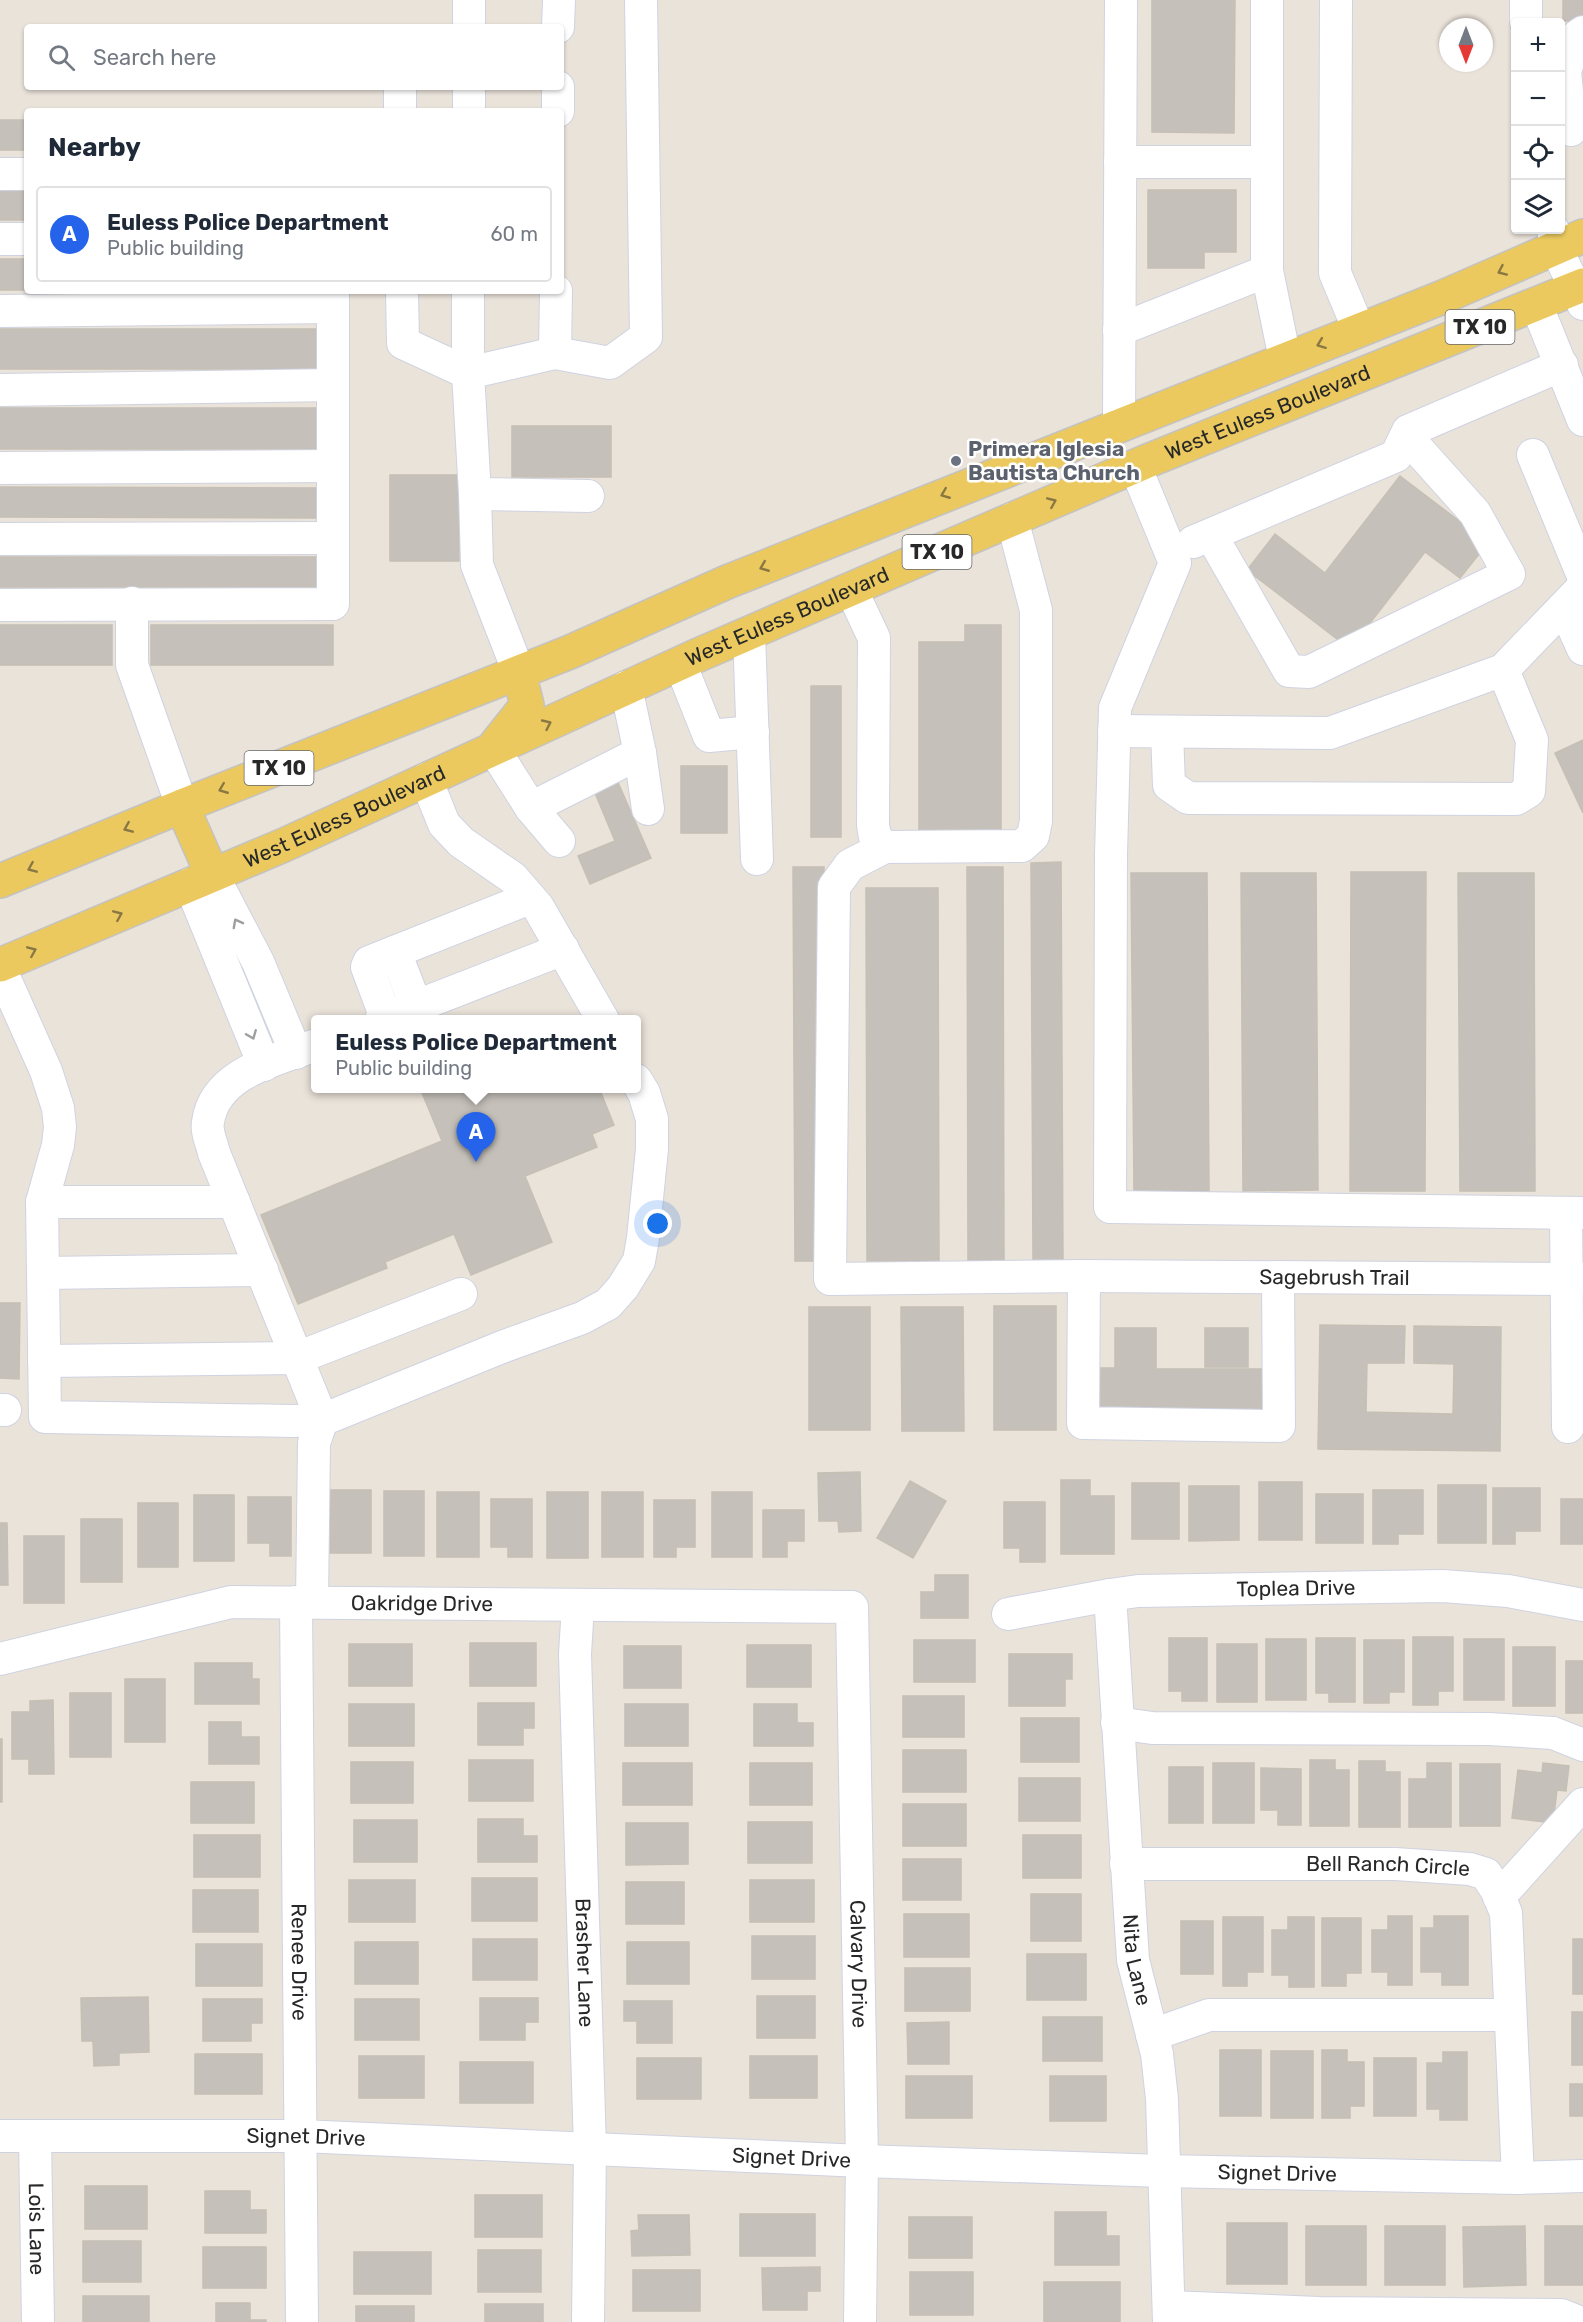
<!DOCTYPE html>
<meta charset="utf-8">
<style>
body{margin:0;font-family:Rubik,sans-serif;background:#f6f6f7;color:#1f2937}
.controls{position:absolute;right:18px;top:18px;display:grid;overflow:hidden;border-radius:6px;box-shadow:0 2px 4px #0004}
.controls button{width:54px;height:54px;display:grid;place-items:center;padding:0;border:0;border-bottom:2px solid #e0e1e3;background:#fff;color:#1f2937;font:30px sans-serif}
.compass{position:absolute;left:1439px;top:18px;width:54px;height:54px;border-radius:50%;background:#fff;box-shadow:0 2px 4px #0004;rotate:180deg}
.you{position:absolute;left:658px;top:1224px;width:21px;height:21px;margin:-15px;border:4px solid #fff;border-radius:50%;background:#1a73e8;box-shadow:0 0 0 9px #1a73e833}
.badge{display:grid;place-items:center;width:39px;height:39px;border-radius:50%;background:#2563eb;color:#fff;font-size:20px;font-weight:700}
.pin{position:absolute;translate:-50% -50px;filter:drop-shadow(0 2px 3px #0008)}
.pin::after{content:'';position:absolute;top:32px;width:21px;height:18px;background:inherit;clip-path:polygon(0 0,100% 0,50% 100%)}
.popup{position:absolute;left:311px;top:1015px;width:330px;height:78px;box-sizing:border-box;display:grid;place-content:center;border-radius:6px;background:#fff;filter:drop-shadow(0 2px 4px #0005);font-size:20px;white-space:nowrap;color:#747a83}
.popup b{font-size:22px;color:#1f2937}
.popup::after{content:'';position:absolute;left:50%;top:100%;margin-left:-12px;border:12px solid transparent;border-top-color:#fff}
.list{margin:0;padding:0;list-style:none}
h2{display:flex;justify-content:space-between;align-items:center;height:78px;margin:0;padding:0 24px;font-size:26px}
h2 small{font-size:20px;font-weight:400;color:#747a83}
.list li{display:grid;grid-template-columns:39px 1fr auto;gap:18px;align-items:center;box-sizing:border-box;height:96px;margin:0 12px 12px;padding:0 12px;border:2px solid #e0e1e3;border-radius:6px}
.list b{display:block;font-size:22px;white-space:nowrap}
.list p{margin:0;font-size:20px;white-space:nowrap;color:#747a83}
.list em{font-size:20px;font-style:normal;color:#747a83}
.icon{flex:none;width:33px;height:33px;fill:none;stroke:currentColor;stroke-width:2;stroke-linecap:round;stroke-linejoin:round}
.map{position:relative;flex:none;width:1583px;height:2322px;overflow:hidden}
.search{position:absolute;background:#fff;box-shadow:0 2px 4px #0004;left:24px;top:24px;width:540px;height:66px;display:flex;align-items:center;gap:15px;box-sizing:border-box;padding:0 21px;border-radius:6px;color:#747a83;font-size:22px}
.panel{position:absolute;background:#fff;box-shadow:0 2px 4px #0004;left:24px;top:108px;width:540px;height:186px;border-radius:6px}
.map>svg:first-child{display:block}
.building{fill:#c5c0ba;stroke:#c5bfb4;stroke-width:1.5}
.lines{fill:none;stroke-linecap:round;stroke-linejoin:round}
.minor-casing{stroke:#cfd3e1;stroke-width:34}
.major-casing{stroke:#c3c3c3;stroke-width:36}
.minor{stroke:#fff;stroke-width:32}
.major{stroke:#ebc95e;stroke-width:33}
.oneway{stroke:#8a7843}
.oneway2{stroke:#9e9e9e}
.worship-dot{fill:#6b7280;stroke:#fff;stroke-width:2}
.labels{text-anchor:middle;stroke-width:5;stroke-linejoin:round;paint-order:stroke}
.shield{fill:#fff;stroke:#686868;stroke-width:1.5}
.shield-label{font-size:20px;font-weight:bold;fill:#282828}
.street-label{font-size:21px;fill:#282828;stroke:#fff}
.worship-label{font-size:21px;font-weight:bold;fill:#5b616d;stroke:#fff;text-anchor:start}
</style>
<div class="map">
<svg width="1583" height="2322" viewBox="0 0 1583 2322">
<rect width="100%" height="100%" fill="#eae3da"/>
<g class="building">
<path d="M1152 0H1235L1234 133 1152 132Z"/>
<rect x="1563" y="0" width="20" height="21"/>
<rect x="0" y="120" width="27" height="30"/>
<rect x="0" y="190" width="27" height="30"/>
<path d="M1148 190H1236V252H1204V268H1148Z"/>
<rect x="0" y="259" width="27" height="31"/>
<rect x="0" y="329" width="316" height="40"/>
<rect x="0" y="408" width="316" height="41"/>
<rect x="512" y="426" width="99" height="51"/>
<rect x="390" y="475" width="69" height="86"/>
<path d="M1400 476 1488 543 1460 578 1425 552 1350 649 1247 570 1275 534 1325 573Z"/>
<path d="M0 487 316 488V518L0 517Z"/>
<rect x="0" y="557" width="316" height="30"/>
<rect x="0" y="625" width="112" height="40"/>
<rect x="151" y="625" width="182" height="40"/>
<path d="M965 625H1001V838H919V642H965Z"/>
<rect x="811" y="686" width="30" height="151"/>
<path d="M1583 740V813L1555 753Z"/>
<rect x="681" y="766" width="46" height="67"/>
<path d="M613 771 651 858 590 884 578 856 615 841 590 781Z"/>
<path d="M1061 862 1063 1261H1033L1031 863Z"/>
<path d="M793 867H824L826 1261H795Z"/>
<path d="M967 867H1003L1004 1261H968Z"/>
<path d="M1351 872H1426L1425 1191H1350Z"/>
<path d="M1131 873H1207L1209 1191H1134Z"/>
<path d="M1241 873H1316L1318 1190 1243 1191Z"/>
<path d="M1458 873H1534L1535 1191H1460Z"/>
<path d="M866 888H938L939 1261H867Z"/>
<path d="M420 1088H599L614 1125 592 1134 597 1147 525 1176 552 1242 471 1275 454 1234 385 1262 387 1268 298 1304 261 1215 442 1141Z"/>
<path d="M0 1303H20L19 1379 0 1378Z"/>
<rect x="994" y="1306" width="62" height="124"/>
<rect x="809" y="1307" width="61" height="123"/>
<path d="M901 1307H963L964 1431H902Z"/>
<path d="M1320 1325 1405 1326 1404 1363H1367L1366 1412 1453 1414 1454 1364 1414 1363V1326L1501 1327 1500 1451 1318 1449Z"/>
<path d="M1115 1328H1156V1369H1276V1417H1087V1368H1115Z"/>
<rect x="1205" y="1328" width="43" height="39"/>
<path d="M860 1472 861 1531 839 1532 838 1521H819L818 1473Z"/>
<path d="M1061 1480H1090V1496H1114V1554H1061Z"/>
<path d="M910 1481 946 1501 913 1558 877 1538Z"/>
<rect x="1259" y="1482" width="43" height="58"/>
<rect x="1132" y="1483" width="47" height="56"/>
<rect x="1438" y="1485" width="48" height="58"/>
<path d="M1189 1486H1239V1540L1189 1541Z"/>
<path d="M1493 1488H1540V1531H1515V1544H1493Z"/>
<rect x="330" y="1490" width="41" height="63"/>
<path d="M1373 1490H1423V1534H1398V1544H1373Z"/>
<rect x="384" y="1491" width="40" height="65"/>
<rect x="437" y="1492" width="42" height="65"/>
<rect x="547" y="1492" width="41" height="66"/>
<rect x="602" y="1492" width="41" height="65"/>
<rect x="712" y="1492" width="40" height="65"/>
<rect x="1316" y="1494" width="47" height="49"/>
<rect x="194" y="1495" width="40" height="66"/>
<path d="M248 1497H291V1556H270V1543H248Z"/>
<path d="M491 1499H532V1557H508V1547H491Z"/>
<rect x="1561" y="1499" width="22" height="45"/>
<path d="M654 1500H695V1547H676V1557H654Z"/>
<path d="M1004 1502H1045V1562H1020V1548H1004Z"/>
<rect x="138" y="1503" width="40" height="64"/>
<path d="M763 1510H804V1541H787V1557H763Z"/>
<rect x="81" y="1519" width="41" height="63"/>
<path d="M0 1523H7L8 1585H0Z"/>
<rect x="24" y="1536" width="40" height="67"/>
<path d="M935 1575H968V1618H921V1592H935Z"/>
<path d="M1413 1637H1453V1691H1438V1705H1413Z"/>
<path d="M1169 1638H1207V1701H1182V1691H1169Z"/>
<path d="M1316 1638H1355V1702H1329V1693H1316Z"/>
<rect x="1266" y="1639" width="40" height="61"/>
<rect x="1464" y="1639" width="40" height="61"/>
<rect x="914" y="1640" width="61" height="42"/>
<path d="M1364 1640H1404V1692H1389V1703H1364Z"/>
<rect x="470" y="1643" width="66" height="43"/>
<rect x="349" y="1644" width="63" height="42"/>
<rect x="1217" y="1644" width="40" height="58"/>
<rect x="747" y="1645" width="64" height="42"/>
<rect x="624" y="1646" width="57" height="42"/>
<rect x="1513" y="1647" width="42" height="59"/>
<path d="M1009 1654H1072V1679H1065V1706H1009Z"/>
<rect x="1566" y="1661" width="17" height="52"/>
<path d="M195 1663H252V1679H259V1704H195Z"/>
<rect x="125" y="1679" width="40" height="63"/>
<rect x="70" y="1693" width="41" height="64"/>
<rect x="903" y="1696" width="61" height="41"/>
<path d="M53 1700 54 1774H29V1759H12V1712H30V1701Z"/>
<path d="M478 1703H534V1728H523V1745H478Z"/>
<rect x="349" y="1704" width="65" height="42"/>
<rect x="625" y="1704" width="63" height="42"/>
<path d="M754 1704H797V1723H813V1746H754Z"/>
<rect x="1021" y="1718" width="58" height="44"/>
<path d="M209 1722H241V1737H259V1764H209Z"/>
<rect x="0" y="1739" width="2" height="63"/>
<rect x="903" y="1750" width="63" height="42"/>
<rect x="469" y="1760" width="64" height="41"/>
<path d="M1310 1760H1335V1770H1349V1826H1310Z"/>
<path d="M1359 1761H1385V1772H1400V1827H1359Z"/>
<rect x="351" y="1762" width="62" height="41"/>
<rect x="623" y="1763" width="69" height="42"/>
<rect x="750" y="1763" width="62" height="42"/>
<rect x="1213" y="1763" width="41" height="60"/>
<path d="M1427 1763H1451V1827H1409V1779H1427Z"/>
<path d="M1543 1763 1569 1766 1566 1791 1557 1790 1553 1823 1512 1818 1518 1770 1542 1773Z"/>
<rect x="1460" y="1764" width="40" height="62"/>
<rect x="1169" y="1767" width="34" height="56"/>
<path d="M1261 1768 1301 1769V1825H1278V1810H1261Z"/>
<rect x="1019" y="1778" width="61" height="43"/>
<rect x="191" y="1782" width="63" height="41"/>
<rect x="903" y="1804" width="63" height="42"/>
<path d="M478 1819H523V1836H537V1862H478Z"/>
<rect x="354" y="1820" width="63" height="42"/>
<rect x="748" y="1822" width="64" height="41"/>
<path d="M626 1823H688V1864L626 1865Z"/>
<rect x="194" y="1835" width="66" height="42"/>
<rect x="1023" y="1835" width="58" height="43"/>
<rect x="903" y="1859" width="58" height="41"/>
<rect x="472" y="1878" width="65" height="43"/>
<rect x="349" y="1880" width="66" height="42"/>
<rect x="750" y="1880" width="64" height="42"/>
<rect x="626" y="1882" width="58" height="42"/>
<rect x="193" y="1890" width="65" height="42"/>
<rect x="1031" y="1894" width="50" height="47"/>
<rect x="904" y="1914" width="65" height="43"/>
<path d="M1388 1916H1412V1985H1388V1972H1372V1930H1388Z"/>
<path d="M1434 1916H1468V1985H1442V1972H1421V1928H1434Z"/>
<path d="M1223 1917H1263V1972H1247V1986H1223Z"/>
<path d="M1288 1917H1314V1987H1289V1975H1272V1930H1288Z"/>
<path d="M1322 1918H1361V1973H1346V1986H1322Z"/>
<rect x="1181" y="1921" width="32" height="53"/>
<rect x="752" y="1936" width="63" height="43"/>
<rect x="473" y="1939" width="64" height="41"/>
<rect x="1573" y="1939" width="10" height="55"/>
<rect x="355" y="1942" width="63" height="42"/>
<rect x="627" y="1942" width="62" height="42"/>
<rect x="196" y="1944" width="66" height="42"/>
<rect x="1027" y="1954" width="59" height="46"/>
<rect x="905" y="1968" width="65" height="43"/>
<rect x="757" y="1996" width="58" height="42"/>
<path d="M148 1997 149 2052 119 2053V2065L94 2066 93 2041H82L81 1998Z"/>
<path d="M480 1998H538V2022H525V2040H480Z"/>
<path d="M203 1999H262V2023H251V2041H203Z"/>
<rect x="355" y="1999" width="64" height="41"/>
<path d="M624 2001H672V2043H637V2021H624Z"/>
<rect x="1572" y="2012" width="11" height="53"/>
<rect x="1043" y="2017" width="59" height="44"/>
<path d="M949 2022V2064H908L907 2023Z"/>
<rect x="1220" y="2050" width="41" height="66"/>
<path d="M1322 2050H1347V2062H1364V2106H1350V2118H1322Z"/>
<rect x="1271" y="2051" width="42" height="67"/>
<path d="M1443 2052H1467V2120H1440V2109H1427V2063H1443Z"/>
<rect x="195" y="2054" width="67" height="40"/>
<rect x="359" y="2056" width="65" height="42"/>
<rect x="750" y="2056" width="67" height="42"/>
<rect x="637" y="2058" width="64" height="41"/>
<rect x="1374" y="2058" width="42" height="58"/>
<rect x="460" y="2062" width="73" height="41"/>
<rect x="906" y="2076" width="66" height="42"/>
<rect x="1050" y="2076" width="56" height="45"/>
<rect x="1570" y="2084" width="13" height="32"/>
<rect x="85" y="2186" width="62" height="43"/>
<path d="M205 2191H250V2210H266V2233H205Z"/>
<rect x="475" y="2195" width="67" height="42"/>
<path d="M1055 2212H1106V2236H1119V2265H1055Z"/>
<rect x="740" y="2214" width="75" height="42"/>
<path d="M638 2215H689L690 2255 632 2256 631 2231 639 2230Z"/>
<rect x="909" y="2217" width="63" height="41"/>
<rect x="1227" y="2223" width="60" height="61"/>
<rect x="1306" y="2226" width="60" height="59"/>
<rect x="1385" y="2226" width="60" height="59"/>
<path d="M1525 2226 1526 2285 1464 2287 1463 2227Z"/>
<rect x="1545" y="2226" width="38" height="59"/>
<rect x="83" y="2241" width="58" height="41"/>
<rect x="203" y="2247" width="63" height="41"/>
<rect x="478" y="2250" width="63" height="42"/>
<rect x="354" y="2252" width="77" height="42"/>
<path d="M820 2267V2291H807V2310H763L762 2268Z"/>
<rect x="633" y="2270" width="67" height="41"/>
<rect x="910" y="2272" width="63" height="43"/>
<rect x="1044" y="2282" width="76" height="40"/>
<rect x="83" y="2296" width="66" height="26"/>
<path d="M216 2303H250V2320H266V2322H216Z"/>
<rect x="485" y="2304" width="58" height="18"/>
<rect x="356" y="2306" width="58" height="16"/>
</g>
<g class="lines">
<defs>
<g id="minor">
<path d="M1267 0V271L1285 359"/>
<path d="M1336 0 1335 273 1359 330"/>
<path d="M1526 0V22"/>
<path d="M469 27V0"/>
<path d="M558 27 559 0"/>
<path d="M400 87V111"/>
<path d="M469 111V87"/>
<path d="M558 111V87"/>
<path d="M1571 130 1565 72 1576 37 1583 32"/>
<path d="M1120 162H1267"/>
<path d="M0 174H27"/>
<path d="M1553 230 1556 248 1583 304"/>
<path d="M0 239H27"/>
<path d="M402 291 403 343 468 373 475 494 477 565 519 673"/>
<path d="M468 291V373L555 353 556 291"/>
<path d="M1536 304 1583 420"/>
<path d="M0 311 333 307"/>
<path d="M1119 330 1267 271"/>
<path d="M555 353 610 363 646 337 641 0"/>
<path d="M0 390 333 385"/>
<path d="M1119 424 1121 0"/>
<path d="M1533 455 1583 576"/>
<path d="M1135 466 1175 563 1115 708 1111 855 1110 1207 1583 1213"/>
<path d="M0 468 333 466"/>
<path d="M475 494 588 496"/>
<path d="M1211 535 1289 671 1309 672 1509 574 1475 513 1415 446 1403 443"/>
<path d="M0 539 333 538"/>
<path d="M1193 542 1396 456 1408 431 1562 365"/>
<path d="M851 589 874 638 873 825 875 837 885 847 1022 846 1033 836 1036 821V610L1012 519"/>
<path d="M132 603V665L182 806"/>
<path d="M0 605 333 604V291"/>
<path d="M1564 607 1583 649"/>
<path d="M749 633 757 859"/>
<path d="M680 663 709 736 753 732"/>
<path d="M626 687 640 753"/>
<path d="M1114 731 1330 733 1503 670 1583 587"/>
<path d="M1167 732 1169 785 1188 798 1516 799 1529 791 1532 740 1503 670"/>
<path d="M493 748 531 808 559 841"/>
<path d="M426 779 444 824 461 842 513 878 538 907 603 1020"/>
<path d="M531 808 640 753 648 809"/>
<path id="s1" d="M885 847 850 865 834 887 830 1279 1084 1276 1583 1279"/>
<path d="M212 874 258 962 296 1053"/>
<path d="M190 884 264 1065"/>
<path d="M395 952 416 1006"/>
<path d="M0 968 46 1071 58 1108 60 1127 58 1145 42 1202 45 1417 294 1421 322 1420 502 1347 582 1318 608 1304 623 1287 639 1261 643 1238 652 1149V1119L644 1093 636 1080"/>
<path d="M386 1018 367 967 369 962 530 898"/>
<path d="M381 1020 563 949"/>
<path d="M42 1202H234"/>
<path d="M1566 1213 1568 1427"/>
<path d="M43 1273 262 1270"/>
<path d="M1084 1276 1083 1423 1279 1426 1278 1277"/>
<path d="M44 1361 297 1358 461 1294"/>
<path d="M0 1410H5"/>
<path id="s2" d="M1110 1595 1133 1960 1157 2054 1162 2099 1169 2322"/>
<path id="s3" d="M296 1602 302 2322"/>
<path d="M312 1602 314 1443 322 1420 214 1153C212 1144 206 1131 208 1122 215 1072 277 1060 316 1045"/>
<path id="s4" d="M578 1605 575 1654 590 2149 588 2322"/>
<path id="s5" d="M1008 1614 1110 1595 1138 1591 1443 1586 1508 1591 1583 1605"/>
<path id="s6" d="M0 1659 231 1602 852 1607 862 2161 860 2322"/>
<path d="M1117 1723 1152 1728 1489 1729 1553 1733 1583 1745"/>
<path id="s7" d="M1126 1864H1395L1470 1869 1486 1874 1497 1891 1506 1913 1518 2178"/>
<path d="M1499 1897 1583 1804"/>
<path d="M1152 2035 1209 2015H1510"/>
<path id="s8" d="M0 2136H301L862 2161 1163 2171 1518 2178 1583 2176"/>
<path id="s9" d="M35 2136 38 2322"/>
<path d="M1169 2307 1319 2313 1561 2315 1579 2322"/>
</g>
<g id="major">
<path d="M496 744 527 705 519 673"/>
<path d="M182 806 212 874"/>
<path d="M0 881 182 806 570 652 727 582 1443 297 1583 236"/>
<path id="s10" d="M0 965 284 845 696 656 1145 462 1583 285"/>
</g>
</defs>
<use href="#minor" class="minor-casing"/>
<use href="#major" class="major-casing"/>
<use href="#minor" class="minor"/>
<use href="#major" class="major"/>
</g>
<defs><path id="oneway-chevron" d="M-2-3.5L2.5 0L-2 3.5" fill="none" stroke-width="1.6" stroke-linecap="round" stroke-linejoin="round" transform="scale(1.5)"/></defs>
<g class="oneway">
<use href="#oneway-chevron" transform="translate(1502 271) rotate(156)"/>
<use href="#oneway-chevron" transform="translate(1321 344) rotate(159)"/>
<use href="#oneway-chevron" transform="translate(945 494) rotate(158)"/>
<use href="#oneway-chevron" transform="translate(1052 502) rotate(-23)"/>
<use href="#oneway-chevron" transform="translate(764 567) rotate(158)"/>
<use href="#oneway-chevron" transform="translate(547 724) rotate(-25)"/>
<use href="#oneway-chevron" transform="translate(223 789) rotate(158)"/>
<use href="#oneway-chevron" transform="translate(128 828) rotate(157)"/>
<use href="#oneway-chevron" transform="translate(32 868) rotate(157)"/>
<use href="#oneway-chevron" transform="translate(118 915) rotate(-23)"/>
<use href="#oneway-chevron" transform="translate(32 951) rotate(-23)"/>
</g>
<g class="oneway2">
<use href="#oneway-chevron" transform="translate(237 923) rotate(-118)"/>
<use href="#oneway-chevron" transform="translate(252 1035) rotate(68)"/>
</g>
<circle class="worship-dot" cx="956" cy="461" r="6"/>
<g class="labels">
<g class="shield">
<rect x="1445.5" y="310" width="69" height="34" rx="4.5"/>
<rect x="902.5" y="535" width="69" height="34" rx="4.5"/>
<rect x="244.5" y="751" width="69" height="34" rx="4.5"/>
</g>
<g class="shield-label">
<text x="1480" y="334">TX 10</text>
<text x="937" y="559">TX 10</text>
<text x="279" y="775">TX 10</text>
</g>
<g class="street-label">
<text dy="7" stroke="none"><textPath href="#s10" startOffset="1383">West Euless Boulevard</textPath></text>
<text dy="7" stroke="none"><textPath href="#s10" startOffset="861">West Euless Boulevard</textPath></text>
<text dy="7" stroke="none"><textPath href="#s10" startOffset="375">West Euless Boulevard</textPath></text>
<text dy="7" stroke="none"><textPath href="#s1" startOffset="963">Sagebrush Trail</textPath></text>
<text dy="7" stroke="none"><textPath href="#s5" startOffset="290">Toplea Drive</textPath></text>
<text dy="7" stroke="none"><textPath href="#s6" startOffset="429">Oakridge Drive</textPath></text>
<text dy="7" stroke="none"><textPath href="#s7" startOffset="262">Bell Ranch Circle</textPath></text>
<text dy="7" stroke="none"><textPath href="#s2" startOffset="366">Nita Lane</textPath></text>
<text dy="7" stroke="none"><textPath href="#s3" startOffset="360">Renee Drive</textPath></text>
<text dy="7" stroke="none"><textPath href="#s4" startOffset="358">Brasher Lane</textPath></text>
<text dy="7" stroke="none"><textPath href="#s6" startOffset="1216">Calvary Drive</textPath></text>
<text dy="7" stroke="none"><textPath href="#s8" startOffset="306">Signet Drive</textPath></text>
<text dy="7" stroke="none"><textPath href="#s8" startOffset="792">Signet Drive</textPath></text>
<text dy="7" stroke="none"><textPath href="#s8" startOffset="1278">Signet Drive</textPath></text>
<text dy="7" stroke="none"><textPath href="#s9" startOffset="93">Lois Lane</textPath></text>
</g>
<g class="worship-label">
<text x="968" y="456">Primera Iglesia<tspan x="968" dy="24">Bautista Church</tspan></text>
</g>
</g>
</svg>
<div class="controls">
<button>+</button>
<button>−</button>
<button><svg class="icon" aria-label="locate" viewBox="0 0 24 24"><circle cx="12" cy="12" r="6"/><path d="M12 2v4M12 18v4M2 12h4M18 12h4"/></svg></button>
<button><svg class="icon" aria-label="layers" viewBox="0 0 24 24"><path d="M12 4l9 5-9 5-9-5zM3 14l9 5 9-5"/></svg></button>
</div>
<svg class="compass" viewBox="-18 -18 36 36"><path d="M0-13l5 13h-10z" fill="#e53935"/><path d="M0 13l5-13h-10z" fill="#747a83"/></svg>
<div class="you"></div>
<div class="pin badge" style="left:476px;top:1162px">A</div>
<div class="popup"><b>Euless Police Department</b>Public building</div>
<div class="search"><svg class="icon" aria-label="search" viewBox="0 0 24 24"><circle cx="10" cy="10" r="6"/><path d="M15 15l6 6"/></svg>Search here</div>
<section class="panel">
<h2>Nearby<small></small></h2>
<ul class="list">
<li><span class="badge">A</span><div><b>Euless Police Department</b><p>Public building</p></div><em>60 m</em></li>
</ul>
</section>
</div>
